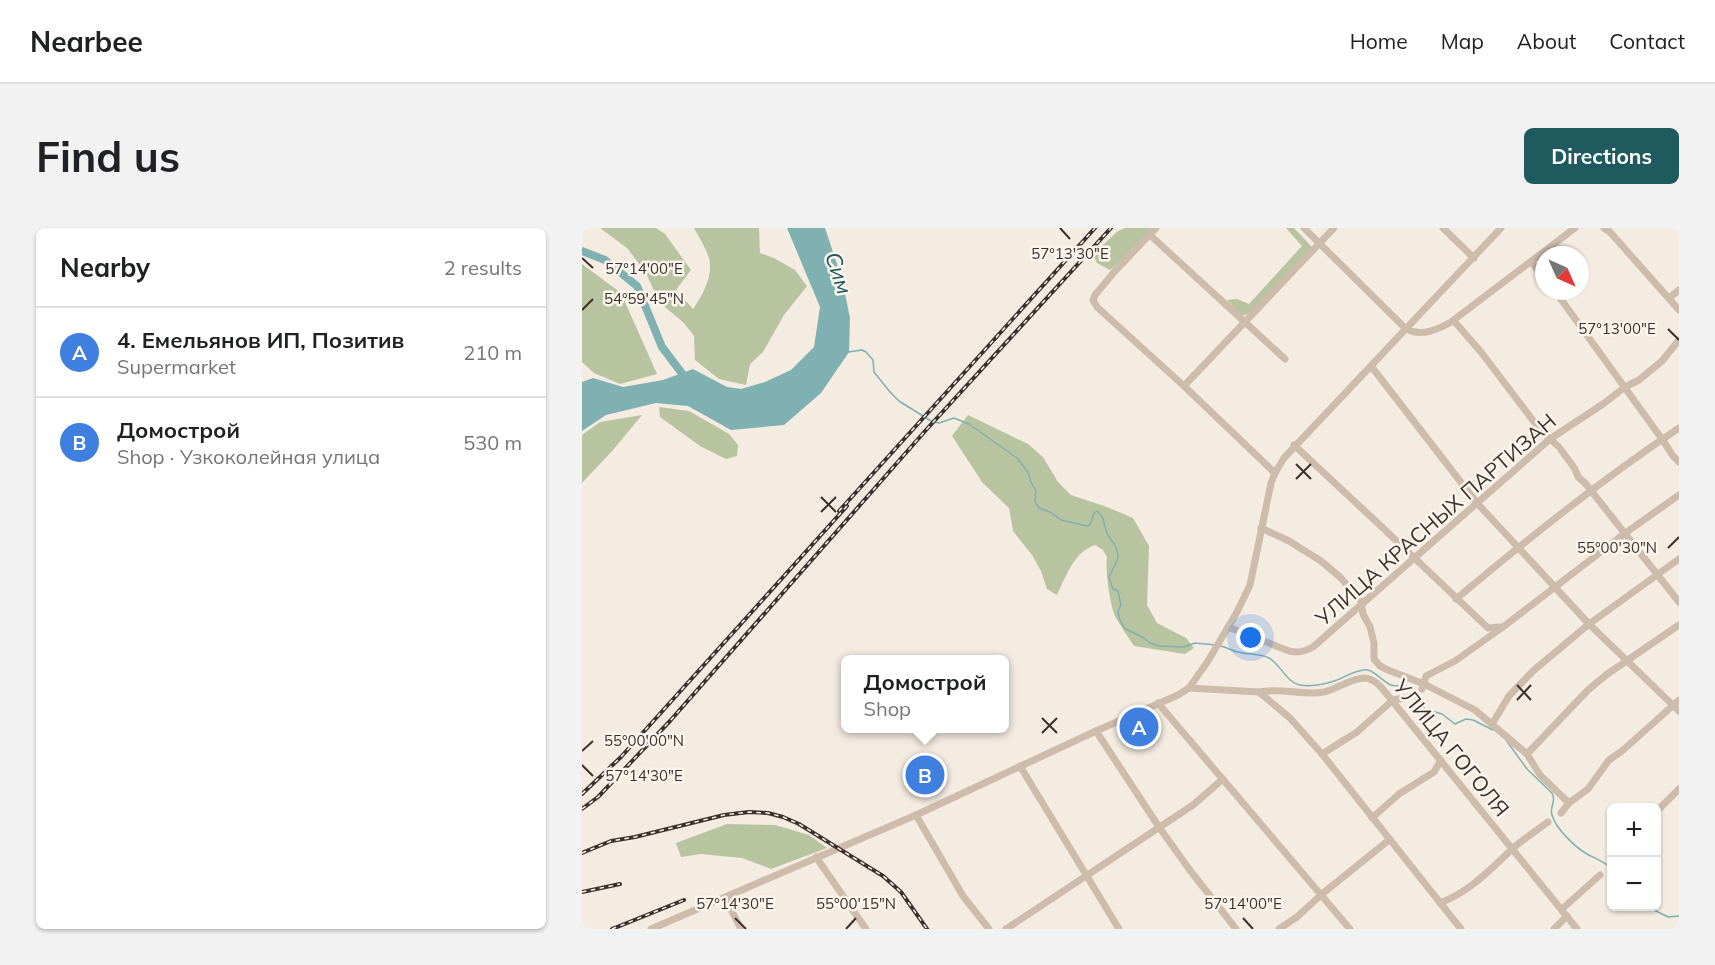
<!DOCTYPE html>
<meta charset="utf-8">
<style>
body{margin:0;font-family:Mulish,sans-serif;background:#f2f2f2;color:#202124}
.controls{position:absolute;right:18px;bottom:18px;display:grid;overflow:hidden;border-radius:9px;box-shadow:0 2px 4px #0004}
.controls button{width:54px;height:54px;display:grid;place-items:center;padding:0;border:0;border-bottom:2px solid #e0e0e0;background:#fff;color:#202124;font:30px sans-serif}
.compass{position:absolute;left:953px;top:18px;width:54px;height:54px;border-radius:50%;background:#fff;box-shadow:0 2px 4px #0004;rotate:135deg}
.you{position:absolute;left:669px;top:410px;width:21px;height:21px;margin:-15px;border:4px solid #fff;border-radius:50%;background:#1a73e8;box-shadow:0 0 0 9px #1a73e833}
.badge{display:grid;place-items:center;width:39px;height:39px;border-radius:50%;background:#1f5a5e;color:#fff;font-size:20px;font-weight:700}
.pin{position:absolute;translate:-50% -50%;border:3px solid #fff;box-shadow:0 2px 6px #0006}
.popup{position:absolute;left:259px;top:427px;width:168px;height:78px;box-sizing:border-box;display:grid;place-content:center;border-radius:9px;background:#fff;filter:drop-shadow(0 2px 4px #0005);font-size:20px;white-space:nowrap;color:#757577}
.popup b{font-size:22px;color:#202124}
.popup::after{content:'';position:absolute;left:50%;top:100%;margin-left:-12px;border:12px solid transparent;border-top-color:#fff}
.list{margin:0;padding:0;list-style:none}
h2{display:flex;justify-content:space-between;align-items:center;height:78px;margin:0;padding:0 24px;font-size:26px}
h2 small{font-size:20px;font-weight:400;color:#757577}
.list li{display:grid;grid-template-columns:39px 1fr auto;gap:18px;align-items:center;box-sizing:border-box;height:90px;padding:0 24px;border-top:2px solid #e0e0e0}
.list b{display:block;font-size:22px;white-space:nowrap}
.list p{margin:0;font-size:20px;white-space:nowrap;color:#757577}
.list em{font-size:20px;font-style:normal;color:#757577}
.map{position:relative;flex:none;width:1097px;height:701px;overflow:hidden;border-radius:9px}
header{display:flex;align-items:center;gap:36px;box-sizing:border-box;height:84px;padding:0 30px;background:#fff;border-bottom:2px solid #e0e0e0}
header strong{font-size:28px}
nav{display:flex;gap:33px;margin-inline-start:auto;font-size:21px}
.intro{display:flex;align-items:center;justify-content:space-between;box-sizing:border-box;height:144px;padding:0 36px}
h1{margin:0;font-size:42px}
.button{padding:15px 27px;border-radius:9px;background:#1f5a5e;color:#fff;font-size:21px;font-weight:700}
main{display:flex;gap:36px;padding:0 36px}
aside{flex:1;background:#fff;border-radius:9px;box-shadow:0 2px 4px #0004}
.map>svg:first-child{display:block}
.green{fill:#b8c4a0}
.water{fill:#7fb0b2}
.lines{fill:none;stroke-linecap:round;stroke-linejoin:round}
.stream{stroke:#7fb0b2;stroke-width:1.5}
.river{stroke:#7fb0b2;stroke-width:8}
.minor{stroke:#cdbbac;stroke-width:7}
.rail-casing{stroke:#3b302b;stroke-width:4}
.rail{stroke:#fbf5ee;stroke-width:1.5;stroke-dasharray:4.5;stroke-linecap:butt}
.ticks{fill:none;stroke:#3b302b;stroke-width:2}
.labels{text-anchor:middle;stroke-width:5;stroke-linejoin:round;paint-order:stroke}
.street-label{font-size:21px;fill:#3b302b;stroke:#fbf5ee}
.water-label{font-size:22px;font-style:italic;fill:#1f5a5e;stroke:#fbf5ee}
.ticks-label{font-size:15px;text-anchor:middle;fill:#3b302b;stroke:#fbf5ee;stroke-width:5;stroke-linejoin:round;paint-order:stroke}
</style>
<header>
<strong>Nearbee</strong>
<nav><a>Home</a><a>Map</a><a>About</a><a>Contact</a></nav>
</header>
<div class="intro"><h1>Find us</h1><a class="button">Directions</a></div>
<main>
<aside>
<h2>Nearby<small>2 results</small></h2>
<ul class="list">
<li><span class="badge" style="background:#3f7fe0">A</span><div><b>4. Емельянов ИП, Позитив</b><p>Supermarket</p></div><em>210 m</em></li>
<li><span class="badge" style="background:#3f7fe0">B</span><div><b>Домострой</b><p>Shop · Узкоколейная улица</p></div><em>530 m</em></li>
</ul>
</aside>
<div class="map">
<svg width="1097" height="701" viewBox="0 0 1097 701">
<rect width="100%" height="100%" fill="#f4ebe1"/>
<g class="green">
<path d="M18 0H74L83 6 109 42 94 62 111 81C120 68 129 52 128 36 127 24 117 10 112 0H177L178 25 192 30 213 42 225 58 202 87 181 124 168 136 164 157 137 151 113 132 112 108 102 95 77 74 64 45 45 20Z"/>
<path d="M543 0H570L549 24 528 42 515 35 511 26 536 3Z"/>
<path d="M704 0H712L730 19 668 85 660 88 645 72 655 71 667 76 720 18Z"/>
<path d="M0 36 39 65 75 146 38 156 12 145 0 134Z"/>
<path d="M77 179 107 183 147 206 156 217 155 228 144 231 118 218 78 189Z"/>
<path d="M60 187 31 222 0 255V207L18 194Z"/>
<path d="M386 187 446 216 461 229 476 254 489 267 525 279 551 290 567 318 565 377 575 395 604 410 612 420 603 426 552 418C546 409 540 400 534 390 528 378 523 343 525 329L521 322 513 317C492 324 484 348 475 367L465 361 459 343 450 327 431 303 427 280 400 254 370 208Z"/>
<path d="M145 596 193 597 227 607 245 620 189 641 160 630 119 626 99 629 94 615Z"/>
</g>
<path class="water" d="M205 0H243L260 51 268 90 267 124 239 165 202 197 149 202 106 178 74 175 24 187 0 203V154L11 150 41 159 81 152 111 141 145 159 159 161 183 154 209 142 232 119 238 79Z"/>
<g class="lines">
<g class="stream">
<path d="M266 124 280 122 284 124 291 132 292 144 308 164 317 173 349 193 357 195 372 190 387 196 435 230 446 244 449 254 454 263 453 274 457 280 468 284 479 292 505 298 508 297 512 285 515 283C523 289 521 296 525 305 529 314 535 316 536 327 536 335 529 342 527 350L531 361 536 363 539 377C533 384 538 392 542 400L562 410 568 415 577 418 602 419 613 415 634 417"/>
<path d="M638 418C645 419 650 423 656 424 666 427 677 425 687 430 699 437 705 455 718 457 730 459 744 456 755 452 763 449 777 440 786 442 794 444 801 454 809 457 814 459 822 456 828 459 835 463 838 475 843 481L860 486 873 496 884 491 891 492 911 502"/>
<path d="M924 512 945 541 970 565C975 574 967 579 970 587 974 601 993 619 1005 626 1014 631 1022 633 1030 641"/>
<path d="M1064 678 1086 689 1097 688"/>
</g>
<path class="river" d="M0 23 23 32 55 58 80 119 105 152"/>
<g class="minor">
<path d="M574 0 533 43 513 67 511 72 515 79 602 158 693 245"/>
<path d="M722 0 824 101C839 109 855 102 869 94L993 0"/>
<path d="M861 0 892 30"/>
<path d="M1022 0 1028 4 1097 82"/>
<path d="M568 7 703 131"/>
<path d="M949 34 962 49"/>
<path d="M973 63 1080 211 1091 228 1097 234"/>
<path d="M1087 70 1097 62"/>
<path d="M872 93 899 124 959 203 977 219 993 241 996 249 1003 255 1097 374"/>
<path d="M789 138 895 275 1007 396 1097 483"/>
<path d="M602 158 752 0"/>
<path d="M712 217 801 300 906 400 918 399"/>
<path d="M679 300 707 313 739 333 758 349 779 373 781 386 788 399 792 415V431L798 438 806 442 842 456 893 482 945 526 958 547 987 575"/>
<path d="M874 371C946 311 1019 252 1097 200"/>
<path d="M646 399 707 423C716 425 722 424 731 419L968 211 1021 176 1043 159 1057 152 1080 133 1097 112"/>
<path d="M607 460 677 464 708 490 740 526 879 701"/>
<path d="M840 461 844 448 873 433 921 399 1042 306 1097 267"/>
<path d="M677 464C699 459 720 468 742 464 756 461 768 450 783 450 789 450 794 454 799 459L995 701"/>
<path d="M576 475 768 701"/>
<path d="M910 496 927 468 951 443 1007 396 1097 331"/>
<path d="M514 503 577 599 607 641 654 701"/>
<path d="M740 526 775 504 811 472 823 470"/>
<path d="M945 526 1006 462 1024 447 1097 397"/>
<path d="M438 538 537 701"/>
<path d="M1074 584 1097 561"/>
<path d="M979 585 987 575 1006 561 1027 532 1040 523 1097 472"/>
<path d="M334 587 381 668 407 701"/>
<path d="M790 590 817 566 852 544 859 532"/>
<path d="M234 629 284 701"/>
<path d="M143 670 159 701"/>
<path d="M858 675C887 664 907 643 929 622 940 612 954 603 966 594"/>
<path d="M980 681 1018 647"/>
<path d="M69 701 334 587 514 503 596 467 607 460 626 433 655 384 668 357 689 255 693 245 702 230 919 0"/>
<path d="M424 701 611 577 641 551"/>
<path d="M697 701 715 689 740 666 807 612"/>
<path d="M972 701 985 688"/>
</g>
<defs>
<g id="rail">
<path d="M257 283 513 0"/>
<path d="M0 566 39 529 265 278"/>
<path d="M0 581 16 569 88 493 344 202 529 0"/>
<path d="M0 625 29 613 53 609 142 587 167 584 186 585 201 589 217 596 301 648 319 664 345 701"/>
<path d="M0 664 38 656"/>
<path d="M30 701 102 672"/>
</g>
</defs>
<use href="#rail" class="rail-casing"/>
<use href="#rail" class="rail"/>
</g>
<path class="ticks" d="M478 0 488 11M0 30 11 40M0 82 11 71M1086 101 1097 112M714 236 729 251M714 251 729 236M239 269 254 284M239 284 254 269M1086 320 1097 309M935 457 949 472M935 472 949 457M460 490 475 505M460 505 475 490M0 523 11 513M0 537 11 548M153 690 164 701M661 690 671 701M264 701 274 690"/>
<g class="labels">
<g class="street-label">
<text transform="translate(854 292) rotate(-41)" y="7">УЛИЦА КРАСНЫХ ПАРТИЗАН</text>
<text transform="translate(869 520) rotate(51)" y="7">УЛИЦА ГОГОЛЯ</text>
</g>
<g class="water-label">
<text transform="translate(257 45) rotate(72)" y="8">Сим</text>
</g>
</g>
<g class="ticks-label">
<text x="488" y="31">57°13'30"E</text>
<text x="62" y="46">57°14'00"E</text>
<text x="62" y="76">54°59'45"N</text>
<text x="1035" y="106">57°13'00"E</text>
<text x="1035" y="325">55°00'30"N</text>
<text x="62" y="518">55°00'00"N</text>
<text x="62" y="553">57°14'30"E</text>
<text x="153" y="681">57°14'30"E</text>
<text x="274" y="681">55°00'15"N</text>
<text x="661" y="681">57°14'00"E</text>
</g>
</svg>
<div class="controls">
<button>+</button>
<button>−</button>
</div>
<svg class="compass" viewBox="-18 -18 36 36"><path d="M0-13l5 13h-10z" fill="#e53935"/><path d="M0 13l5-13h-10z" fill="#757577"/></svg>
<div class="you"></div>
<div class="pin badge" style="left:557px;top:499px;background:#3f7fe0">A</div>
<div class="pin badge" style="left:343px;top:547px;background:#3f7fe0">B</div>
<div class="popup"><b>Домострой</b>Shop</div>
</div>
</main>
